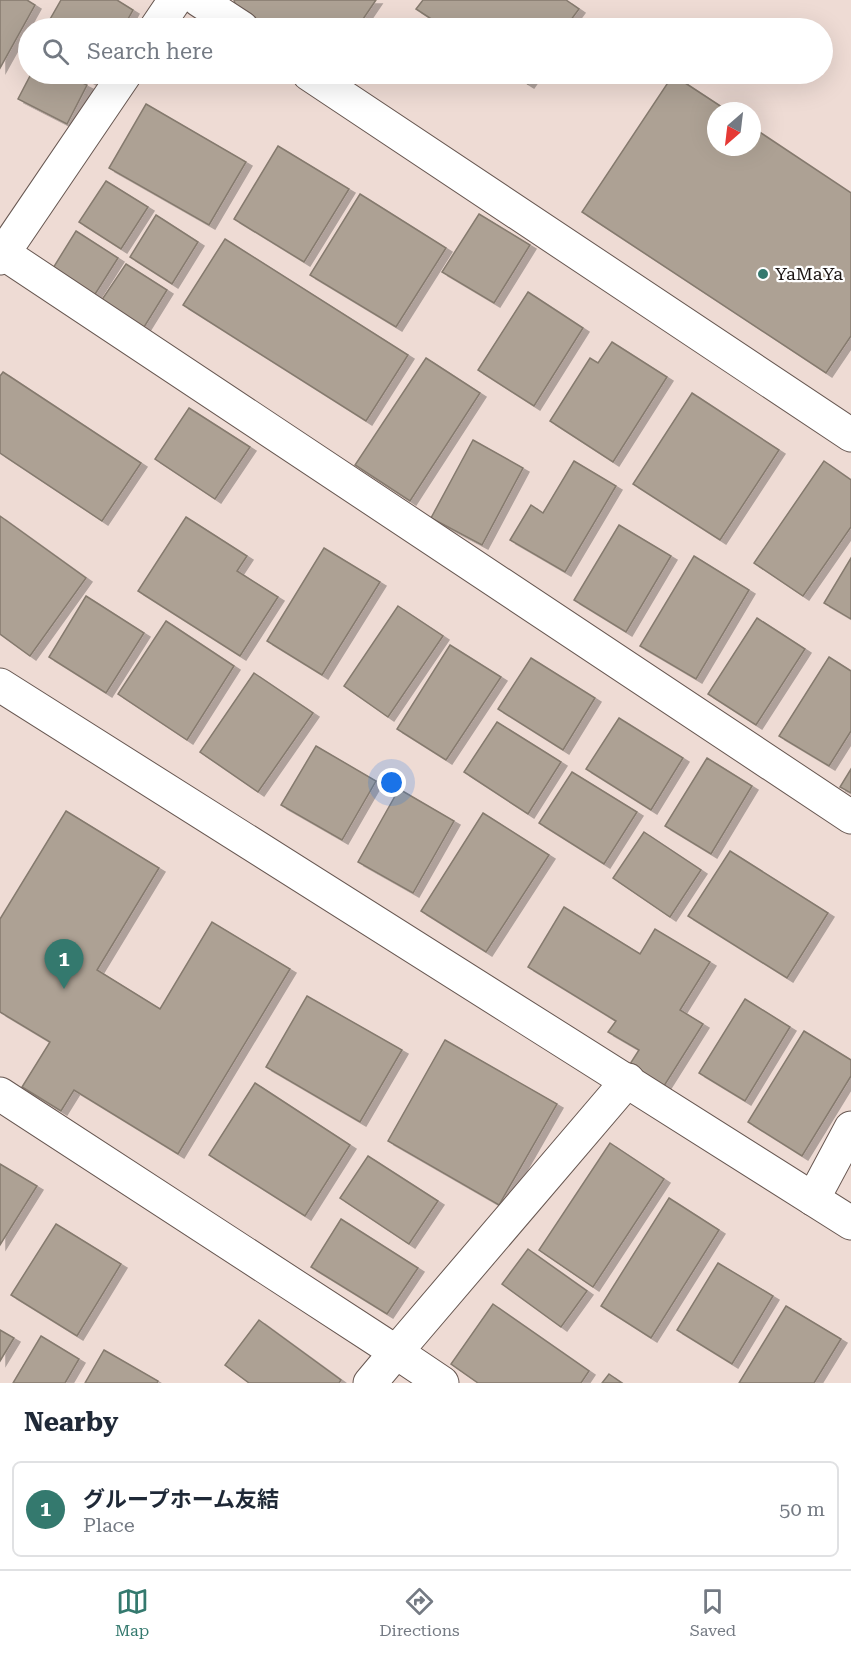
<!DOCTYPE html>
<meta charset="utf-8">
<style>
body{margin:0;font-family:"Roboto Serif","Noto Sans JP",serif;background:#f6f6f7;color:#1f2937}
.compass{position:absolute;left:707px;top:102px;width:54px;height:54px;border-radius:50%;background:#fff;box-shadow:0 6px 24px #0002;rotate:208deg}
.you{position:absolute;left:392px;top:783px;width:21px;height:21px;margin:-15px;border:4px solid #fff;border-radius:50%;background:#1a73e8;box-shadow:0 0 0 9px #1a73e833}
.badge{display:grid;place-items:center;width:39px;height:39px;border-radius:50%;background:#34796e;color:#fff;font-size:20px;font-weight:700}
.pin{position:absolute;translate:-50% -50px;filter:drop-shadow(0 2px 3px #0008)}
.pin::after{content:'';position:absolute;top:32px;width:21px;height:18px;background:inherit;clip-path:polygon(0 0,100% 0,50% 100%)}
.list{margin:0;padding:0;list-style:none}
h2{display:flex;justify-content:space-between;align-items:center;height:78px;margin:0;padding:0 24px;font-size:26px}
h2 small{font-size:20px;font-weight:400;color:#747a83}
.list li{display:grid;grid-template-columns:39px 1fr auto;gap:18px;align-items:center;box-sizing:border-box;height:96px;margin:0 12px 12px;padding:0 12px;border:2px solid #e0e1e3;border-radius:9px}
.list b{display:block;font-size:22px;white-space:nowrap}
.list p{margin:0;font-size:20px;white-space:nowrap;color:#747a83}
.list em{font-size:20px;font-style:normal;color:#747a83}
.icon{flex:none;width:33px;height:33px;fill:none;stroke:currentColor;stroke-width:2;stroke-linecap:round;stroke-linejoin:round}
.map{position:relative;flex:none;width:851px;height:1383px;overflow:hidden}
.search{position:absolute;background:#fff;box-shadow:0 6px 24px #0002;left:18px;right:18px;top:18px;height:66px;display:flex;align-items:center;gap:15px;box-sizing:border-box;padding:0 21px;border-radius:33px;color:#747a83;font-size:22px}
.sheet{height:186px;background:#fff}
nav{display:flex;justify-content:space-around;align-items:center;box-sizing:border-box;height:84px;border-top:2px solid #e0e1e3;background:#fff;font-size:16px;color:#747a83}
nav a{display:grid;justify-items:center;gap:3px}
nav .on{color:#34796e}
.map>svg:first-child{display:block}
.building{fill:#ada194;stroke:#857a6e;stroke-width:1.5;filter:url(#shadow)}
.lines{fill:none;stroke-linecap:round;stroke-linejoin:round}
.minor-casing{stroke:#675751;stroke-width:35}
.minor{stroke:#fff;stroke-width:33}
.poi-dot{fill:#34796e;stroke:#fff;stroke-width:2}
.labels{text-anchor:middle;stroke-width:4.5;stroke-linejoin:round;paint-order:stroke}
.poi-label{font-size:18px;fill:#1b1412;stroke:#fff;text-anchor:start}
</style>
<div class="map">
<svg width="851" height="1383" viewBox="0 0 851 1383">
<defs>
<filter id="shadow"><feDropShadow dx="6" dy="4" stdDeviation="0" flood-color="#0004"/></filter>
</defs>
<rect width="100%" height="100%" fill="#eedbd4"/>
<g class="building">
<path d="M0 0H27L35 5 0 68Z"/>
<path d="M61 0H117L133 10 123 28H45Z"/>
<path d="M234 0H376L357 28H265L236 8Z"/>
<path d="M423 0H566L579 9 565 28H445L416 9Z"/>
<path d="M31 74H64L87 85 67 124 18 99Z"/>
<path d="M78 74H97L92 82Z"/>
<path d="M512 74H535L528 84Z"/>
<path d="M673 75 728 111H716V147H752V127L851 193V336L826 373 582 212Z"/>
<path d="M146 104 246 162 209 225 109 168Z"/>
<path d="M278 146 349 189 304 262 234 219Z"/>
<path d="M106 181 148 207 121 249 79 222Z"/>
<path d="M360 194 446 248 396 327 310 275Z"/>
<path d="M479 214 530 245 494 303 442 272Z"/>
<path d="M156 215 198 242 172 284 130 257Z"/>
<path d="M76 231 118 258 92 299 50 273Z"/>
<path d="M225 239 408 355 366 421 183 305Z"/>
<path d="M126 264 167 290 141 332 99 304Z"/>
<path d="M528 292 583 328 534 406 478 370Z"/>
<path d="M612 342 667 377 613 462 550 421 590 358 598 363Z"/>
<path d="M426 358 480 393 410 501 355 465Z"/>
<path d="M3 372 141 463 102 521 0 453V376Z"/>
<path d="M692 393 779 450 720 540 633 484Z"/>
<path d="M189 408 250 447 215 499 155 459Z"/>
<path d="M473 440 523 468 482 545 431 518Z"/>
<path d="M574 461 616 486 565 572 510 540 531 505 543 513Z"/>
<path d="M824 461 851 480V527L803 596 754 563Z"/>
<path d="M0 516 86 578 30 656 0 634Z"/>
<path d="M186 517 247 556 237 571 278 597 240 656 138 591Z"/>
<path d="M619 525 671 556 626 632 574 600Z"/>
<path d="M324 548 380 582 322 675 267 641Z"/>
<path d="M694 556 749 590 696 679 640 646Z"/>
<path d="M851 558V619L824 603Z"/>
<path d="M86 596 144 633 106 693 49 657Z"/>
<path d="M398 606 443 636 388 717 344 686Z"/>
<path d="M757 618 805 649 756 725 708 694Z"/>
<path d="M166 621 234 666 187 740 118 694Z"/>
<path d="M450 645 501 677 446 760 397 729Z"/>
<path d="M829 657 851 671V731L829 766 779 736Z"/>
<path d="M531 658 595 698 563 750 498 709Z"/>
<path d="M254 673 313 713 258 792 200 752Z"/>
<path d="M619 718 683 758 651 810 586 769Z"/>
<path d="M497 722 561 762 528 814 464 772Z"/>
<path d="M316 746 376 781 342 840 281 805Z"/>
<path d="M707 758 752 786 711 854 665 826Z"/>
<path d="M851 769V793L840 787Z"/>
<path d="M572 772 637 812 604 864 539 823Z"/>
<path d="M399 789 454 821 413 893 358 862Z"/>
<path d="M66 811 159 868 97 970 160 1009 212 922 290 969 178 1154 74 1090 61 1111 22 1087 50 1042 0 1012V919Z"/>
<path d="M483 813 549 855 486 952 421 911Z"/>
<path d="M644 832 701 870 670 917 613 878Z"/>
<path d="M730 851 828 913 787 978 688 916Z"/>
<path d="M564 907 640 954 655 929 710 962 680 1010 703 1024 664 1086 630 1064 639 1050 608 1032 616 1021 528 967Z"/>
<path d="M307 996 402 1050 360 1122 266 1067Z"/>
<path d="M745 999 790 1027 745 1101 699 1073Z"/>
<path d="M804 1031 851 1060V1076L802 1156 748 1122Z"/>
<path d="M445 1040 557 1104 499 1205 388 1141Z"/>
<path d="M255 1083 350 1145 305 1216 209 1155Z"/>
<path d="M610 1143 664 1179 593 1287 539 1250Z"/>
<path d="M368 1156 438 1201 409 1244 340 1198Z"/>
<path d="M0 1164 37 1186 0 1245Z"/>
<path d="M669 1198 719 1230 651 1338 601 1306Z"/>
<path d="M341 1219 418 1268 387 1314 311 1267Z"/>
<path d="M56 1224 121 1264 77 1336 11 1295Z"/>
<path d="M528 1249 587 1291 561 1327 502 1284Z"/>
<path d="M718 1263 773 1296 732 1364 677 1330Z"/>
<path d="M493 1304 589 1371 581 1383H478L451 1364Z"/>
<path d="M786 1306 841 1339 814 1383H739Z"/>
<path d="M259 1320 341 1380 339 1383H249L225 1365Z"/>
<path d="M0 1330 14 1338 0 1361Z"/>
<path d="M41 1336 79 1359 65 1383H13Z"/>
<path d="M104 1350 158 1381 157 1383H85Z"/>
<path d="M609 1374 622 1383H602Z"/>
</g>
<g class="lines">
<defs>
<g id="minor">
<path d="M199 0 242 28"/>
<path d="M156 28 175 0"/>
<path d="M309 74 851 435"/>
<path d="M3 253 851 817"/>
<path d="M0 258 125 74"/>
<path d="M0 685 851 1223"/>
<path d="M0 1094 396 1352 628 1080"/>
<path d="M813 1199 851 1128"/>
<path d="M370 1383 396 1352 442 1383"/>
</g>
</defs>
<use href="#minor" class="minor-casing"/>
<use href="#minor" class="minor"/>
</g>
<circle class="poi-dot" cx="763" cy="274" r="6"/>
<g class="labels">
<g class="poi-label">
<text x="775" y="280">YaMaYa</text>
</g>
</g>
</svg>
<svg class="compass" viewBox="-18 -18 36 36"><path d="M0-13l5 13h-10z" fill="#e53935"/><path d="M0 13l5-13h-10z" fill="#747a83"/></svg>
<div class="you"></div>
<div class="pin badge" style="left:64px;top:989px">1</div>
<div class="search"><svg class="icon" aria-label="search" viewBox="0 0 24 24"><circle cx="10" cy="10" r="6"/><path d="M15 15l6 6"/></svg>Search here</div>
</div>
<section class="sheet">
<h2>Nearby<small></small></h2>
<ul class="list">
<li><span class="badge">1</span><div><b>グループホーム友結</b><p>Place</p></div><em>50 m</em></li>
</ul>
</section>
<nav>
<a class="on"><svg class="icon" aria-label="map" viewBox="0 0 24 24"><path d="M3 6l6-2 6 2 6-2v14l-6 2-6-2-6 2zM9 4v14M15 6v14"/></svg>Map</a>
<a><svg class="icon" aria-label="directions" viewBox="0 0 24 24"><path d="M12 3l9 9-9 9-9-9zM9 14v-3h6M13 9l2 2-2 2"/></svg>Directions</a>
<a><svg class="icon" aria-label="saved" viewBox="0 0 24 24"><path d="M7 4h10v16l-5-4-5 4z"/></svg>Saved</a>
</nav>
